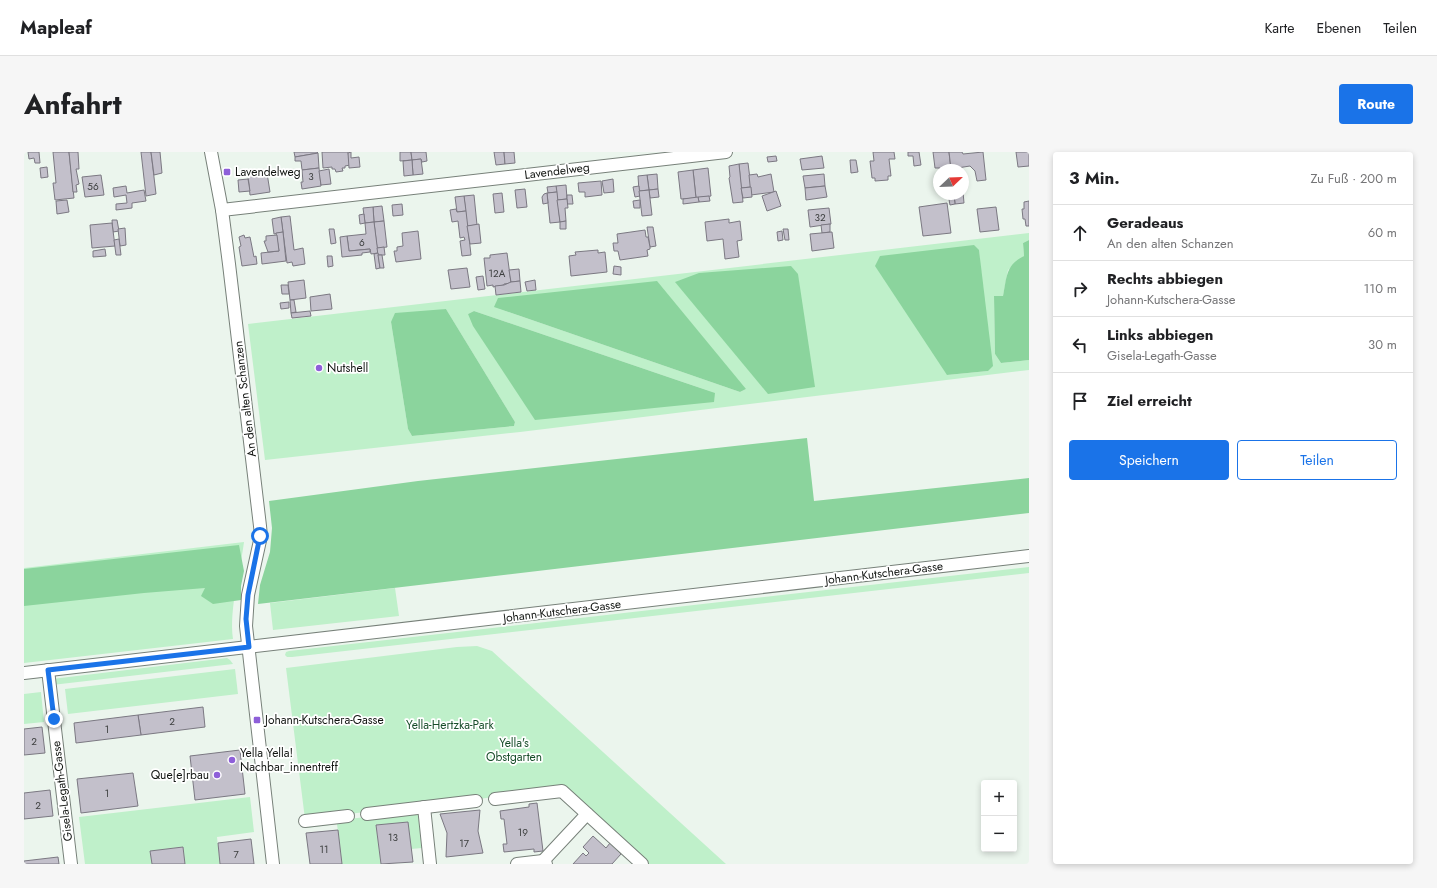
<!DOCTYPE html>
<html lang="de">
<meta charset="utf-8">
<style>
body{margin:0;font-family:Jost,sans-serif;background:#f6f6f6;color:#202124}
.controls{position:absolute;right:12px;bottom:12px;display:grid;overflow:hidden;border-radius:4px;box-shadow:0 2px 6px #0003}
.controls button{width:36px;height:36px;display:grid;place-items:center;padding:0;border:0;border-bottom:1px solid #e0e0e0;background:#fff;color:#202124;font:20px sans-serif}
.compass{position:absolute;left:909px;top:12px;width:36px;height:36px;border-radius:50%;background:#fff;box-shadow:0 2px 6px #0003;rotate:67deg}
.stop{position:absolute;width:12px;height:12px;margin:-9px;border:3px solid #1a73e8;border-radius:50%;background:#fff}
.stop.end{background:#1a73e8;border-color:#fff;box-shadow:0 1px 4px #0008}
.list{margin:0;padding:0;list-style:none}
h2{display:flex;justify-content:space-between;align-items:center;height:52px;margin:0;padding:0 16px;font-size:17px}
h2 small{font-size:13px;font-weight:400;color:#757577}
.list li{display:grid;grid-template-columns:26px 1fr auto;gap:12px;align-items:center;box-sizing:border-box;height:56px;padding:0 16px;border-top:1px solid #e0e0e0}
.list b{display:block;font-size:15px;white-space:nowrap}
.list p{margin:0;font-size:13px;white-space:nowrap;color:#757577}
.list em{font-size:13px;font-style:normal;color:#757577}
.actions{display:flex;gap:8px;padding:12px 16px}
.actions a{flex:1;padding:9px 0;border:1px solid #1a73e8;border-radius:4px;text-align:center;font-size:14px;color:#1a73e8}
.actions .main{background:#1a73e8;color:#fff}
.icon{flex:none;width:22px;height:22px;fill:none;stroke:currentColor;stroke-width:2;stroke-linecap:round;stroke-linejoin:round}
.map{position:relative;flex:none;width:1005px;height:712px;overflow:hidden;border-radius:4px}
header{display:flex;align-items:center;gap:24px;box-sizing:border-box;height:56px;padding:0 20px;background:#fff;border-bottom:1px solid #e0e0e0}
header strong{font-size:19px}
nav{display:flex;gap:22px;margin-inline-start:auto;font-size:14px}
.intro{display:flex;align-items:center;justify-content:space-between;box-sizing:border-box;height:96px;padding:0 24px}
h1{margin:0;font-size:28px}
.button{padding:10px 18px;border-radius:4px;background:#1a73e8;color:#fff;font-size:14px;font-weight:700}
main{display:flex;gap:24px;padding:0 24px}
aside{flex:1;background:#fff;border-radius:4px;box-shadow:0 2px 6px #0003}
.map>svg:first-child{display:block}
.green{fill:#bff0ca;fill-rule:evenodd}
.forest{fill:#8bd49d}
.building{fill:#c3c0cb;stroke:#7b7882}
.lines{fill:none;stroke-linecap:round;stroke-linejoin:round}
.minor-casing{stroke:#778079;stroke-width:14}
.minor{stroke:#fff;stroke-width:12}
.route{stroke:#1a73e8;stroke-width:5}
.poi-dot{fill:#8e5fd9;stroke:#fff;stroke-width:1.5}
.labels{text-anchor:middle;stroke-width:3.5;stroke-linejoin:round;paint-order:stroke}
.number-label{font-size:10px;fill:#3e4040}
.street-label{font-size:12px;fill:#121512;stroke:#fff}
.poi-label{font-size:12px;fill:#121512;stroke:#fff;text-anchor:start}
.park-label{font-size:12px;fill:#184d2a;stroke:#fff}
</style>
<header>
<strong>Mapleaf</strong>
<nav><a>Karte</a><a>Ebenen</a><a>Teilen</a></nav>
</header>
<div class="intro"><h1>Anfahrt</h1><a class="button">Route</a></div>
<main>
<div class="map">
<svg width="1005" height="712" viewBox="0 0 1005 712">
<rect width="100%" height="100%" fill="#ebf5ed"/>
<g class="green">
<path d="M1005 81V88L999 91 1000 104 984 118 979 144H970L971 202 977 211 1005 208V218L496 280 241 308 224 172ZM955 98 964 219 923 223ZM470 155 722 237 716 240ZM422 157 491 270 490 274 388 284 384 277 367 170ZM450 159 691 241 444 162Z"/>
<path d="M220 390C216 421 205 457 209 487L0 511V416Z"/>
<path d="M1005 415V421L268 505H263L261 503 262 500 265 499Z"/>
<path d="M371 436 375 464 249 478 246 451Z"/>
<path d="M453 494 468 499 702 712H622L539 637 281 667 262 516 433 495Z"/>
<path d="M203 506 206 508 209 512 28 533V527Z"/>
<path d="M211 517 214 542 44 562 41 537Z"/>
<path d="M17 540 20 570 0 572V542Z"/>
<path d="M226 645 230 680 193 685 196 712H161L159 695 126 699 128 712H61L55 665Z"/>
<path d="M394 659 398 696 387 697 384 670 352 674 357 712H318L313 672 282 676 281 672Z"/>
</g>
<g class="forest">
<path d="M1005 88V208L977 211 971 202 970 144H979C983 126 981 113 1000 104L999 91Z"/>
<path d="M950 93 955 98 969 214 964 219 923 223 851 114 856 104Z"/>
<path d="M767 114 774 122 791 235 744 242 651 130 675 121Z"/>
<path d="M633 129 722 237 716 240 470 155 474 146Z"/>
<path d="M422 157 491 270 490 274 388 284 384 277 367 170 371 161Z"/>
<path d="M450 159 691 241 690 250 511 268 449 174 444 162Z"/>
<path d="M783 286 790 349 1005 326V361L234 452 236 433 246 400 248 376 245 349 394 329Z"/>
<path d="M215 393 220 419 217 434V448L189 452 177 444 181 436 120 441 0 454V417Z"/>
</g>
<g class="building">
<path d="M4 0H15L16 11H11L10 6 5 7Z"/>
<path d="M29 0H45L50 46 31 48 29 31H32Z"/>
<path d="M45 0H54L55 17H52L55 32 52 33 53 40H49Z"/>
<path d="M117 0H127L132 42 122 44Z"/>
<path d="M127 0H136L138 21 130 23Z"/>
<path d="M270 0H293L294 1 271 5Z"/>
<path d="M298 0H324L326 13 321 14V16H318L319 19 312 20 311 17H308V15L299 16Z"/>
<path d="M327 0V6L335 5 336 15 325 16 324 1Z"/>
<path d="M376 0H387L388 8 376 9Z"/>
<path d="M387 0H402L403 9 398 10 397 7 388 8Z"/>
<path d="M470 0H480L481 12 472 13Z"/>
<path d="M480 0H490L491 11 481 12Z"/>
<path d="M849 0H870L871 7H865L867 24H864V28L851 29V26H848L846 9H850Z"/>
<path d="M884 0H895L897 13 890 14 889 4H884Z"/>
<path d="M909 0H925L927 18H916V16H911Z"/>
<path d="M925 0H938L939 2 959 0 962 28 953 29 951 19 946 14 927 17Z"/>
<path d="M992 0H1005V14L994 15Z"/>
<path d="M294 1 295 16 278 18 277 9H271V5Z"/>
<path d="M752 4 753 9 744 10 743 5Z"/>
<path d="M798 4 800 16 778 18 776 7Z"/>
<path d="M397 7 399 22 389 23 388 8Z"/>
<path d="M388 8 389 23 380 24 379 9Z"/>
<path d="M826 8H832L834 20 827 21Z"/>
<path d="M724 11 727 35 717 36 715 12Z"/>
<path d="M715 12 719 50 709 51 705 26 706 25 705 14Z"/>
<path d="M23 15 24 25 17 26 16 16Z"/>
<path d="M295 16 297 34 278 37 277 30H279L278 18Z"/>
<path d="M684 16 687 44 672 46 669 18Z"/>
<path d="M305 17 307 32 297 33 295 19Z"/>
<path d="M669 18 672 46 657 47 654 20Z"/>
<path d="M243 21 246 40 226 43 224 23Z"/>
<path d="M633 22 634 37 625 38 623 23Z"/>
<path d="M733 22 734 25 747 22 750 40 727 43 725 23Z"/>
<path d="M800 22 801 34 781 36 779 24Z"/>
<path d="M77 23 80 43 61 45 58 25Z"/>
<path d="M623 23 625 38 615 39 614 24Z"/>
<path d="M224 27 226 39 215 40 214 28Z"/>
<path d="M589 27 590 40 580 41 578 29Z"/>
<path d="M577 29 578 43 561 45V40H555L554 31Z"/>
<path d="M542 33 543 47 533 48 532 34Z"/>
<path d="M102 34 103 41 120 38 122 49 108 51V56L92 58V52L103 51 102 43 90 45 89 36Z"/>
<path d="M532 34 533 40 524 41 523 35Z"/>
<path d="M615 34 616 44 611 45 609 35Z"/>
<path d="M801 34 803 45 782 48 781 36Z"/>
<path d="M727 35 728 45 719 46 717 36Z"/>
<path d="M501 37 503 55 493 56 491 38Z"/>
<path d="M634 37 635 45 626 46 625 38Z"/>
<path d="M625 38 628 63 618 64 615 39Z"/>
<path d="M752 39 757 54 743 59 738 44Z"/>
<path d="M533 40 536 70 526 71 523 41Z"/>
<path d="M939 40 940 51 931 52 930 42H939Z"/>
<path d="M478 41 480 60 471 61 469 42Z"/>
<path d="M523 41 524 51 519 52 518 45 520 42Z"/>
<path d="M924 42H930L931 52 926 53Z"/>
<path d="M450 43 453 73 443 74 440 44Z"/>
<path d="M543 43H548L549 52H543Z"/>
<path d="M440 44 442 59 433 60 431 45Z"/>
<path d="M685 44 686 49 675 50 674 45Z"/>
<path d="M674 45 675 50 659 52V47Z"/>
<path d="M543 47 544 56H541L542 69 536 70 533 48Z"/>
<path d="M43 48 45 60 33 62 32 49Z"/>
<path d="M616 48V56H610L609 49Z"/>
<path d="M1005 49V74H1002L1001 67H999L998 57H1000V50Z"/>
<path d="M923 51 927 81 899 84 895 55Z"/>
<path d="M378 52 379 63 369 64 368 53Z"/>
<path d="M358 54 360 69 350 70 349 55Z"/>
<path d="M349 55 350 70 341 71 339 56Z"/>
<path d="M972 55 975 78 956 80 953 57Z"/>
<path d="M805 56 807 72 786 75 784 58Z"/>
<path d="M432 57 433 60 442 59 447 103 438 104 436 89 441 88 440 85 436 86 434 69 428 70 426 58Z"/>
<path d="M340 62 341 71 336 72 335 63Z"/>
<path d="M266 64 270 98 279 96 281 112 269 114 268 110 263 111 257 65Z"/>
<path d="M257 65 259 80 250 82 248 67Z"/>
<path d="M705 67V71L716 69 718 88 713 89 715 105 701 107 699 87 683 89 681 70Z"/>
<path d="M88 68H93L95 79 89 80Z"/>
<path d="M360 69 363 95 353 96 350 70Z"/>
<path d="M542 69V77H536V70Z"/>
<path d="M350 70 354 101 347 102 346 97 325 99 323 84 342 82 341 71Z"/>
<path d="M88 71 91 94 68 96 66 73Z"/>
<path d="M455 72 457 91 446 92 443 74Z"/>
<path d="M806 72V80L798 81 797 73Z"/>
<path d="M623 75H629L632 94 626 95Z"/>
<path d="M101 76 102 93 96 94 94 77Z"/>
<path d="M305 77H310L312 91 307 92Z"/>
<path d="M759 77H764L765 88H761Z"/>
<path d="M621 78 622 85H624L626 95V97L623 98 624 104 596 108 594 99H590L589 91H594L593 82Z"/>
<path d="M394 79 397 107 372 110 370 99H373V95L379 94 378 81Z"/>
<path d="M758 79 759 88 754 89 753 80Z"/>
<path d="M259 80 262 109 238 112 237 101 255 99 252 81Z"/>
<path d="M808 80 810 96 788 99 786 82Z"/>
<path d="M220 83 221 86 226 85 230 105 232 104 233 112 218 114 215 95 217 94 215 85Z"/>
<path d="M253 83 255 99 244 100 240 89H242V84Z"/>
<path d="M323 84 325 99 346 97V100L338 101V103L318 105 316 85Z"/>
<path d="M95 87 97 103H92L90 88Z"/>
<path d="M360 95 361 103H354L353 96Z"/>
<path d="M81 97 82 104 69 105V99Z"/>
<path d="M574 98V101L581 100 583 120 547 124 545 104 552 103 551 100Z"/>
<path d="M354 101 356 116 352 117 350 102Z"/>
<path d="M483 101 487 131 480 132V133L469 135V133L463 134 460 106H466V103Z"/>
<path d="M354 103H358L360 116H356Z"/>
<path d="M303 104H308L309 114 304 115Z"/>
<path d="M590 114 597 115V123L589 122Z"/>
<path d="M443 116 446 135 427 137 424 118Z"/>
<path d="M495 117 496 129 487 130 485 118Z"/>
<path d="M459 124 461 137 454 138 452 125Z"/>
<path d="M280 128 282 146 266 148 264 130Z"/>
<path d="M511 128 512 138 503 139 501 130Z"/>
<path d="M496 129 497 140 472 143 471 134 480 133 487 130Z"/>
<path d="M257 133H264L265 142H258Z"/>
<path d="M306 142 308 157 287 159 286 145Z"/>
<path d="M266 148H270L272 160 267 161Z"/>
<path d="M265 150V156L257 157 256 151Z"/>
<path d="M286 159 287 164 268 166 267 161Z"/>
<path d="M179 555 181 575 117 583 114 563Z"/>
<path d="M114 563 117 583 52 591 50 571Z"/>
<path d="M18 575 21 601 0 603V577Z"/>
<path d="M216 598 221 642 171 648 166 604Z"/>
<path d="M109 621 114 654 57 661 53 627Z"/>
<path d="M26 638 29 664 0 667V641Z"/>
<path d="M513 651 519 699 510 700V697L480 700 479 692H483L480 667H477L476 659 505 655V652Z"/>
<path d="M456 658 454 679 459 701 422 705 423 681 416 662Z"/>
<path d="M384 670 389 710 357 712 352 673Z"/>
<path d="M314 678 318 712H286L282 681Z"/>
<path d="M569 684 582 696 586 691 597 702 588 712H549L559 701 562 704 565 701 559 695Z"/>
<path d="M227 687 230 712H196L194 691Z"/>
<path d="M159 695 161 712H128L126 699Z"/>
<path d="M34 705 35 712H0V709Z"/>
</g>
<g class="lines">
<defs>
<g id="minor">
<path d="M187 0 198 58 205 112 236 374 237 384 224 443 222 474 249 712"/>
<path d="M198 58 702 0"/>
<path d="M24 518 47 712"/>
<path d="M0 521 1005 404"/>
<path d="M471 647 538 639 618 712"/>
<path d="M400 655 406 712"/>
<path d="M343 662 452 649"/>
<path d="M281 669 324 664"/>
<path d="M519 709 563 662"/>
<path d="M493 712 519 709 522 712"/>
</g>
</defs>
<use href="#minor" class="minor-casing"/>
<use href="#minor" class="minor"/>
</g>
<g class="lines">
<path class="route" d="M30 567 24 518 225 495 222 467 224 443 236 384"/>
</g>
<g class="poi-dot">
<rect x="199" y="16" width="8" height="8" rx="2"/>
<circle cx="295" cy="216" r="4"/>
<rect x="229" y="564" width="8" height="8" rx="2"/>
<circle cx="208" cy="608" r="4"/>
<circle cx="193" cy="623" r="4"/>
</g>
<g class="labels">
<g class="number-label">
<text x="287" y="28">3</text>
<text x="69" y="38">56</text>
<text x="796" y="69">32</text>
<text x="338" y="94">6</text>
<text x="473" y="125">12A</text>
<text x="148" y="573">2</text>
<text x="83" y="581">1</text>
<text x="10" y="593">2</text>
<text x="83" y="645">1</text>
<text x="14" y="657">2</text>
<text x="499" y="684">19</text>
<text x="369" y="689">13</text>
<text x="440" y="695">17</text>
<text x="300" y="701">11</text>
<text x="212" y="706">7</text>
</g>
<g class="street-label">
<text transform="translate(533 19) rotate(-7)" y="4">Lavendelweg</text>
<text transform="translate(221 247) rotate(-97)" y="4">An den alten Schanzen</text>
<text transform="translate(860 421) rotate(-7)" y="4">Johann-Kutschera-Gasse</text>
<text transform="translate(538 459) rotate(-7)" y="4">Johann-Kutschera-Gasse</text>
<text transform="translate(38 639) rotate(-97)" y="4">Gisela-Legath-Gasse</text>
</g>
<g class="poi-label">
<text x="211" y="24">Lavendelweg</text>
<text x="303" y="220">Nutshell</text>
<text x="241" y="572">Johann-Kutschera-Gasse</text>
<text x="216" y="605">Yella Yella!<tspan x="216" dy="14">Nachbar_innentreff</tspan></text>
<text x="185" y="627" text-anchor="end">Que[e]rbau</text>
</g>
<g class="park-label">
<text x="426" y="577">Yella-Hertzka-Park</text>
<text x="490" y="595">Yella's<tspan x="490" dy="14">Obstgarten</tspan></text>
</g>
</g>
</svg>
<div class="controls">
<button>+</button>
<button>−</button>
</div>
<svg class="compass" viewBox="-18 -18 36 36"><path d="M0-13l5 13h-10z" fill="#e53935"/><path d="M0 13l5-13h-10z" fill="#757577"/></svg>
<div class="stop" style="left:236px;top:384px"></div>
<div class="stop end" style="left:30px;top:567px"></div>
</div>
<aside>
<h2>3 Min.<small>Zu Fuß · 200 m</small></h2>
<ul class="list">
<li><svg class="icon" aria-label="ahead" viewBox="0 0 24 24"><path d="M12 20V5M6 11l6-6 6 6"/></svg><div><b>Geradeaus</b><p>An den alten Schanzen</p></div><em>60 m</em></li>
<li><svg class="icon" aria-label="right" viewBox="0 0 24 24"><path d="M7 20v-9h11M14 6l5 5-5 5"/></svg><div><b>Rechts abbiegen</b><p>Johann-Kutschera-Gasse</p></div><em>110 m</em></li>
<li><svg class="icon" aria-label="left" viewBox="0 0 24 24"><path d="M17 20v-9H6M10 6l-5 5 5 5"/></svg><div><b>Links abbiegen</b><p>Gisela-Legath-Gasse</p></div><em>30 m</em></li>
<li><svg class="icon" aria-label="arrive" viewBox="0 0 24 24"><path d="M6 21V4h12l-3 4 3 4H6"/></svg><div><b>Ziel erreicht</b></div></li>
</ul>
<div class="actions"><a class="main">Speichern</a><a>Teilen</a></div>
</aside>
</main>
